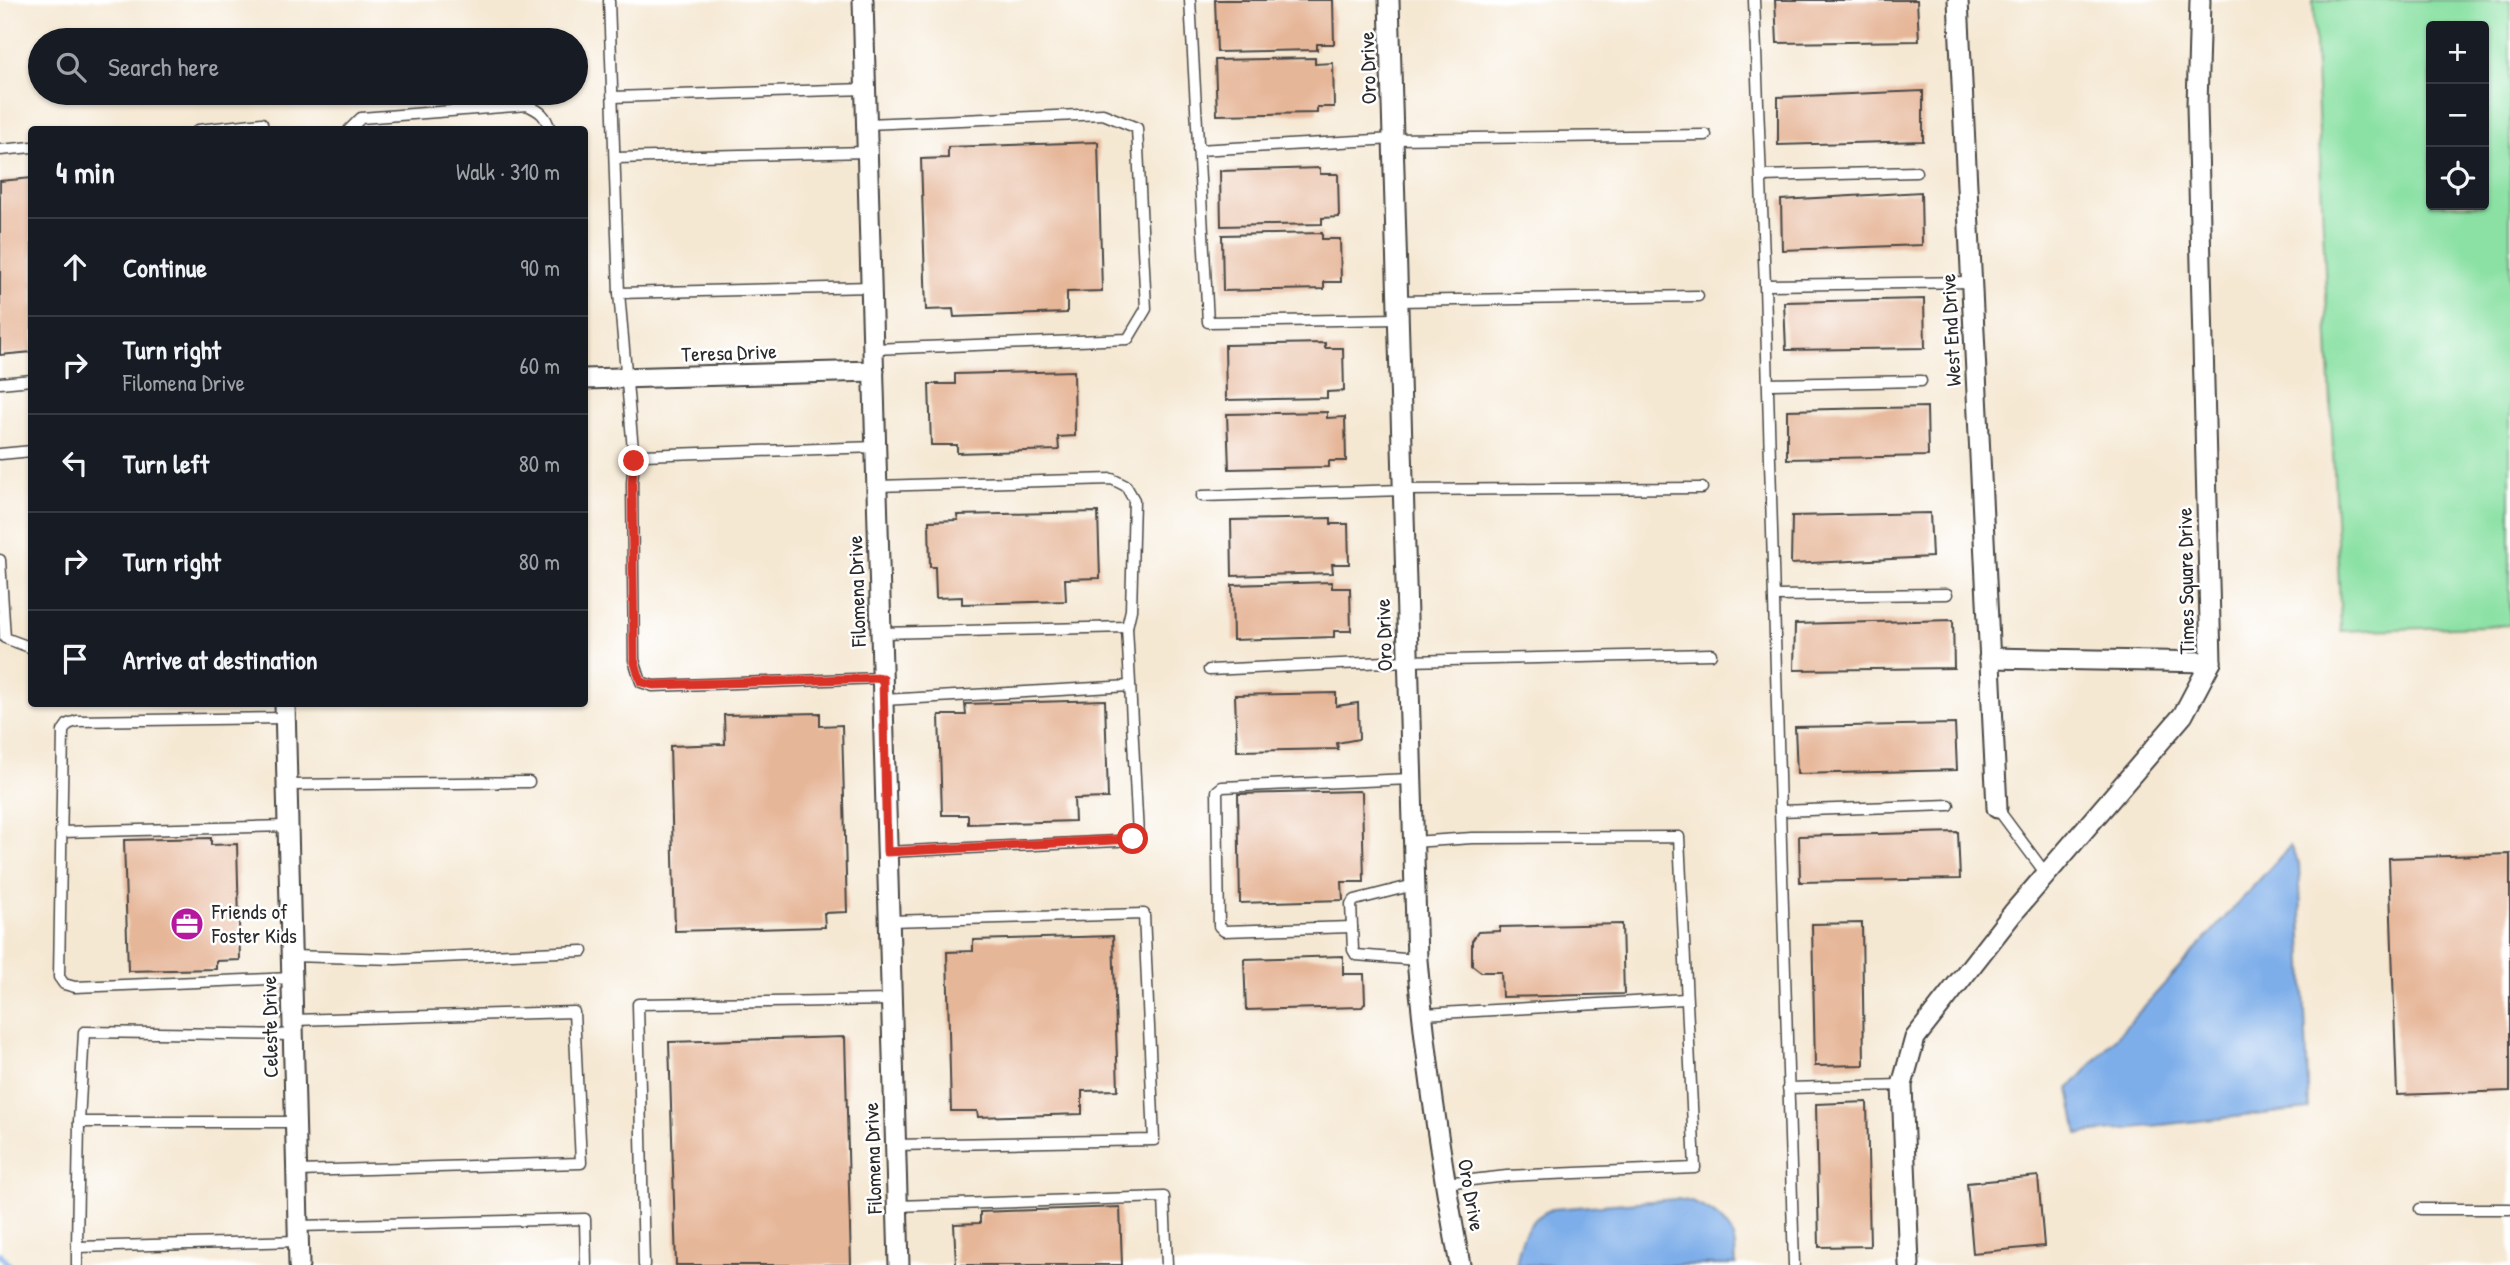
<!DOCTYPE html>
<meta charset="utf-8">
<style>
body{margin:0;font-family:"Patrick Hand",sans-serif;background:#242831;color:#f1f3f6}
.controls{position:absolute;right:21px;top:21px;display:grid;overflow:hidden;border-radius:7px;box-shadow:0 2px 5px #0004}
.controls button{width:63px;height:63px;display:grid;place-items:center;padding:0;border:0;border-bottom:2px solid #363941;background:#171b24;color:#f1f3f6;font:35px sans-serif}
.stop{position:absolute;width:21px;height:21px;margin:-16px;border:5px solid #d93025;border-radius:50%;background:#fff}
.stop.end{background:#d93025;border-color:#fff;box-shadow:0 2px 7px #0008}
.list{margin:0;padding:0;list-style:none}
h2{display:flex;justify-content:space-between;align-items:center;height:91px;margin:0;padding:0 28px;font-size:30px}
h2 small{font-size:23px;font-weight:400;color:#9ea1a6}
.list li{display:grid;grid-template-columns:46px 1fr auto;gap:21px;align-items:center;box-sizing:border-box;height:98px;padding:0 28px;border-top:2px solid #363941}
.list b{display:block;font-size:26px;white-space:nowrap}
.list p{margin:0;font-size:23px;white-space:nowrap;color:#9ea1a6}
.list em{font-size:23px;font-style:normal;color:#9ea1a6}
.icon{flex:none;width:38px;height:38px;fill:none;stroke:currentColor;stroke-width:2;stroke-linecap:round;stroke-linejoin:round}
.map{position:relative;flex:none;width:2510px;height:1265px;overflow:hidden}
.search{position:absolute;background:#171b24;box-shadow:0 2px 5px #0004;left:28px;top:28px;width:560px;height:77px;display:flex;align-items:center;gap:18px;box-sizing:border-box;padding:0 24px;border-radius:38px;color:#9ea1a6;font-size:26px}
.panel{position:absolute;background:#171b24;box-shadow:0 2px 5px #0004;left:28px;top:126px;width:560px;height:581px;border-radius:7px}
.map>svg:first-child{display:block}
.green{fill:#8be1a4;stroke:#5b8668;stroke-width:2;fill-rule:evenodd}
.water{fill:#7eaee9;stroke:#546c8a;stroke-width:2}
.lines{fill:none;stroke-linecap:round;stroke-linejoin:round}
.stream{stroke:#7eaee9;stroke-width:6}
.building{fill:#e6b698}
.lane-casing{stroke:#494744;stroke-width:13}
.street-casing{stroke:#494744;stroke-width:23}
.lane{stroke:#fff;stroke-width:10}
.street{stroke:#fff;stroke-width:19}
.route{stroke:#d93025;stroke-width:9}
.labels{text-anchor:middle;stroke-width:5;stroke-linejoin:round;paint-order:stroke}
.street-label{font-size:21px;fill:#2b2b2b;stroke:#fff}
.poi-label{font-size:21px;fill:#2b2b2b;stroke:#fff;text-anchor:start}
</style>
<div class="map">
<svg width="2510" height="1265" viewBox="0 0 2510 1265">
<rect width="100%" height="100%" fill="#fff"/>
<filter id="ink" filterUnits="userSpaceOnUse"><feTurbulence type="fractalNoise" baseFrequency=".0143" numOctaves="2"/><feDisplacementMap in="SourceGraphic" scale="14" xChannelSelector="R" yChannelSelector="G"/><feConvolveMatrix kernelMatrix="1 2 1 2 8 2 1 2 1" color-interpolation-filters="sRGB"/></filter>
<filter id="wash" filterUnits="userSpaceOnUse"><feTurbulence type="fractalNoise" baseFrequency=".00686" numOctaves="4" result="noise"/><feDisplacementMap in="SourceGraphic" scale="28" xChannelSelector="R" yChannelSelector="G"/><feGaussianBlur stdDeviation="1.57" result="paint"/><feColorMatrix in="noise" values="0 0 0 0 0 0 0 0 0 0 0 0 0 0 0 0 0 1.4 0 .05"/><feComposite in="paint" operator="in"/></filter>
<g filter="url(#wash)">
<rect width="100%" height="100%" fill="#f5e8d3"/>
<path class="green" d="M2313 0H2510V625L2341 631ZM2431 26H2484V205H2431Z"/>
<g class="water">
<path d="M2290 846 2299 863 2309 1109 2078 1134 2069 1089Z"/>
<path d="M1676 1199C1698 1201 1729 1217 1734 1242 1736 1249 1735 1257 1736 1265H1516C1520 1240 1526 1219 1552 1209Z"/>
</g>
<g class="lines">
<path class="stream" d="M0 1254 9 1265"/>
</g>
<g id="blocks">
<g class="building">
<path d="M1215 0H1333L1334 44H1317V50L1217 52Z"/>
<path d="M1775 0H1917L1919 41 1777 43Z"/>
<path d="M1315 58V64L1333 63 1334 107H1317V113L1217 115 1215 60Z"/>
<path d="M1923 91V141L1778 145V97Z"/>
<path d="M1098 142 1102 291 1067 292V313L954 317 953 309 926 310 921 159 948 158V147Z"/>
<path d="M1320 168V174H1338L1339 217 1322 218V224L1221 226 1220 171Z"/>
<path d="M32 178V352L0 355V181Z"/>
<path d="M1921 192 1922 245 1782 250 1781 200Z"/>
<path d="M1322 233V239H1340L1341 282H1324V289L1223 291 1222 235Z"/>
<path d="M1924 299 1925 348 1786 350 1784 302Z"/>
<path d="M1325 343V348H1343L1344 391 1327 392V398L1226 400 1225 345Z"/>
<path d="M1074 371 1075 436 1058 437 1059 450 957 453V445H931L929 384H955V374Z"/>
<path d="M1927 407 1928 456 1787 459V410Z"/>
<path d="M1327 412V418L1345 417 1346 461H1329V467L1229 469 1227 414Z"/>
<path d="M1098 512 1100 578 1065 579 1066 601 962 604V597L936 598 935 567H930L929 521 958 520 957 515Z"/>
<path d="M1930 513 1932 557 1791 564 1792 516Z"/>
<path d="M1331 518V524H1348L1349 564H1332L1333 573 1232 576 1231 520Z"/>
<path d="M1332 582V588H1350L1351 631H1334V637L1233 640 1232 585Z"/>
<path d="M1953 620 1954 668 1794 670 1795 624Z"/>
<path d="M1336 693V706L1358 703 1359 739 1337 743 1338 749 1237 751 1235 695Z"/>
<path d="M1105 700 1108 798 1074 799 1075 821 968 824V815H942L939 715H966L965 704Z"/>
<path d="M820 713V726L842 725 847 912 824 913 825 927 675 931 670 746 725 744 724 715Z"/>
<path d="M1955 724 1957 770 1797 774 1795 727Z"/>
<path d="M1359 791 1362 793 1364 882H1342L1343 900 1240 903 1238 794Z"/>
<path d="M1958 832 1960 879 1800 882 1799 836Z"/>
<path d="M211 838V845L237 844 240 960 216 961V969L128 971 124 840Z"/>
<path d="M2510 854V1091L2397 1095 2389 858Z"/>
<path d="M1862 923 1864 1065 1815 1066 1812 924Z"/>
<path d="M1622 924 1624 994 1502 997 1501 972H1481L1472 965V941L1478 932 1500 931V927Z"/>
<path d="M1113 936 1118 1090 1082 1091V1114L978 1117 977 1111H951L947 952 973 951V940Z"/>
<path d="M1343 956V974H1364L1365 1003 1362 1007 1246 1010 1244 959Z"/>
<path d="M845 1037 851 1265H676L669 1042Z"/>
<path d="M1867 1102 1870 1246 1819 1247 1816 1104Z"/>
<path d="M2038 1176 2044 1246 1973 1253 1967 1183Z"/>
<path d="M1120 1207 1122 1265H956L954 1224 980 1223V1212Z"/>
</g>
</g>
</g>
<g filter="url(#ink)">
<use href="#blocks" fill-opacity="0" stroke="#494744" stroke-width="2"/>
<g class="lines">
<defs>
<g id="lane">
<path d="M609 0 619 293 634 461"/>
<path d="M1190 0 1208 322 1398 319"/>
<path d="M1754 0 1765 285 1780 811 1949 805"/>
<path d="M613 97 866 89"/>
<path d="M867 124 1103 114 1137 128 1146 309 1128 339 873 349"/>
<path d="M198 130 262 123V130"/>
<path d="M349 130 361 118 527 105C540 111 546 115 550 130"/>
<path d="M0 150 32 147"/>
<path d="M1198 150 1393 139 1706 135"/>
<path d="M615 158 868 152"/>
<path d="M1762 176 1916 172"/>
<path d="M1765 285 1971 282"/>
<path d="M619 293 872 287"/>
<path d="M1397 301 1698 296"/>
<path d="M0 383 32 380"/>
<path d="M1769 384 1921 381"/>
<path d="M876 447 643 455 634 461 632 483 634 660 641 682 653 686 882 678"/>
<path d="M0 454 32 451"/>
<path d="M877 486 1112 479 1126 486 1134 500 1131 610 1127 627 1138 835 1133 839 1117 841 887 852"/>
<path d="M1202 496 1403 490 1702 488"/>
<path d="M0 560 5 638 32 648"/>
<path d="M1774 596 1947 594"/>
<path d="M881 633 1127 627"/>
<path d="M1209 670 1408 661 1711 654"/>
<path d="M883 700 1130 686"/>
<path d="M285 718 77 721 68 724 63 731 59 977 64 984 75 987 292 978"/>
<path d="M287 785 529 782"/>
<path d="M1997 808 2046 874"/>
<path d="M1780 811 1794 1265"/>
<path d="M61 832 288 826"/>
<path d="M1413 842 1472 838 1679 837 1695 1168 1507 1176 1445 1183"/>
<path d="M1414 885 1355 900 1351 904 1353 950 1356 955 1417 960"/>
<path d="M889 921 1144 914 1154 1140 895 1145"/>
<path d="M1352 927 1224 931 1219 926 1217 791 1222 787 1411 779"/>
<path d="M291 956 395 959 583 951"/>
<path d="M1423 1014 1685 999"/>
<path d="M293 1020 574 1012 581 1163 297 1171"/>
<path d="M1788 1088 1902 1085"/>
<path d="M79 1122 84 1032 294 1035"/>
<path d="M296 1122H79L77 1247 299 1241"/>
<path d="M897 1206 1164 1197 1167 1265"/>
<path d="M2420 1209H2510"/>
<path d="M298 1226 585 1219 586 1265"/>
<path d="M77 1247V1265"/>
<path d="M644 1265 638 1004 891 1000"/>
</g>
<g id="street">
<path d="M863 0 899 1265"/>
<path d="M1389 0 1417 960C1426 1062 1441 1164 1460 1265"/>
<path d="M1958 0 1997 808"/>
<path d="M584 379 874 371"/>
<path d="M1989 658 2211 662"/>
<path d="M285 704 299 1265"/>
<path d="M1909 1265 1902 1085 1915 1038 2013 913 2183 715 2211 662 2197 105 2200 0"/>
</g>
</defs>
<use href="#lane" class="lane-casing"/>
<use href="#street" class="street-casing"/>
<use href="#lane" class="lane"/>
<use href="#street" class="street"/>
</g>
</g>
<g class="lines" filter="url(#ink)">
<path class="route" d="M634 461 632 483 634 660 641 682 653 685 883 678 887 852 1133 839"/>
</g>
<defs>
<symbol id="office-disc" viewBox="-11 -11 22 22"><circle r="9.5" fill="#b5179e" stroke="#fff"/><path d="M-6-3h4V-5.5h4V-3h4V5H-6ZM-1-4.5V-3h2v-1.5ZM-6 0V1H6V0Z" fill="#fff"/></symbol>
</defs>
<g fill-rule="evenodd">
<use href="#office-disc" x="168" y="905" width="38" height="38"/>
</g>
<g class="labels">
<g class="street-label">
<text transform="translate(1368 68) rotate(-92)" y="7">Oro Drive</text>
<text transform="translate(1951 330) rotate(-93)" y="7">West End Drive</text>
<text transform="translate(729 353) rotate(-2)" y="7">Teresa Drive</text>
<text transform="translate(2186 581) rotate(-91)" y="7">Times Square Drive</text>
<text transform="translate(857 591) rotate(-92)" y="7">Filomena Drive</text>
<text transform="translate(1384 635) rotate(-92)" y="7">Oro Drive</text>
<text transform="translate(270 1027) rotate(-91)" y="7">Celeste Drive</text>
<text transform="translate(873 1158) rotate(-92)" y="7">Filomena Drive</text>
<text transform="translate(1471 1195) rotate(80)" y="7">Oro Drive</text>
</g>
<g class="poi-label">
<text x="212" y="919">Friends of<tspan x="212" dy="24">Foster Kids</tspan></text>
</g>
</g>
</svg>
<div class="controls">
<button>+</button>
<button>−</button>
<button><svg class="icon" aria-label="locate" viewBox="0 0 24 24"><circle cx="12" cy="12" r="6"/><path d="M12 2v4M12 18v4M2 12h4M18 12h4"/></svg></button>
</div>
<div class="stop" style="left:1133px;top:839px"></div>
<div class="stop end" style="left:634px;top:461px"></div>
<div class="search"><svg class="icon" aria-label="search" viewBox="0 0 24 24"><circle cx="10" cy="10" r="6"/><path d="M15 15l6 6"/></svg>Search here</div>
<section class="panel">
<h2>4 min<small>Walk · 310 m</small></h2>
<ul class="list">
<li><svg class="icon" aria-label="ahead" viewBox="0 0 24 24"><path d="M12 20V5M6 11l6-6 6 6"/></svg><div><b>Continue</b></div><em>90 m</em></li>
<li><svg class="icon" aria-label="right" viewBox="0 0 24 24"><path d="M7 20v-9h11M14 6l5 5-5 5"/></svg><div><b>Turn right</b><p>Filomena Drive</p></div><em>60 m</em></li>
<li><svg class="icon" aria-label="left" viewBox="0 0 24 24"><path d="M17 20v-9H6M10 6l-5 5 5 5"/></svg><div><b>Turn left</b></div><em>80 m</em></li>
<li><svg class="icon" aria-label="right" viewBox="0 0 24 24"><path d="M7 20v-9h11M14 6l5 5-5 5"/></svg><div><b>Turn right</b></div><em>80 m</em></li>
<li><svg class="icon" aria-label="arrive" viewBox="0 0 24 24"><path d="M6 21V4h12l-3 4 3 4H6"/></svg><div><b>Arrive at destination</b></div></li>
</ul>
</section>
</div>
